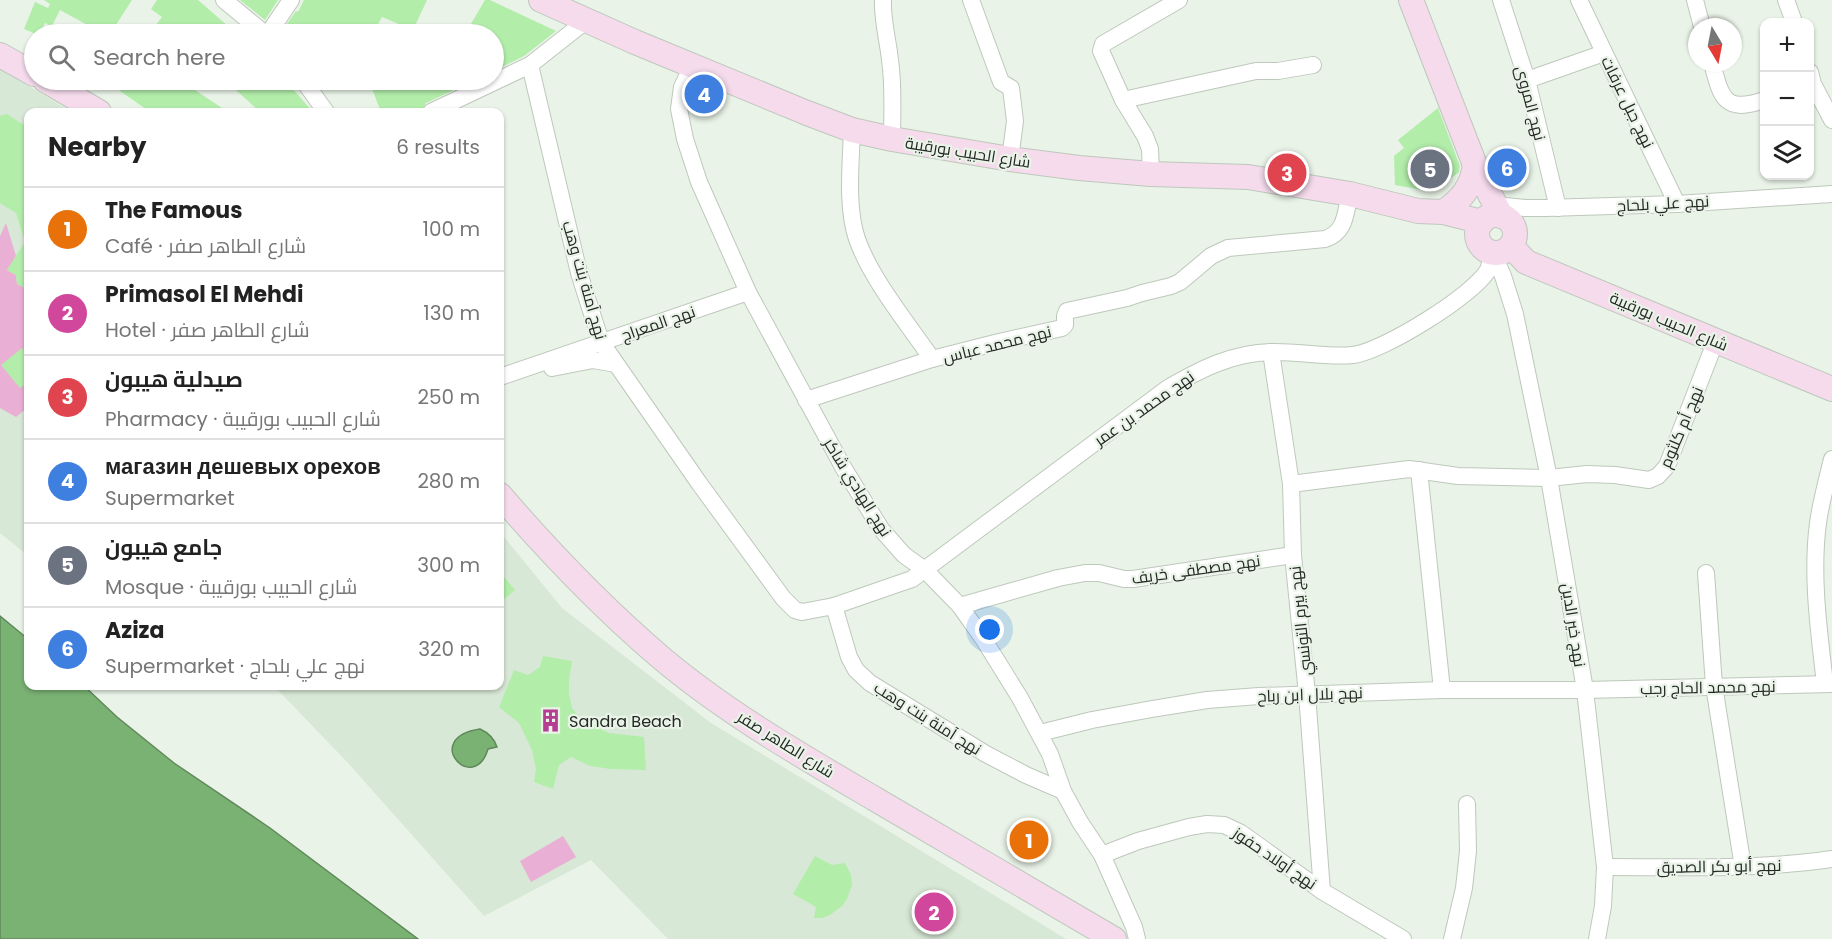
<!DOCTYPE html>
<meta charset="utf-8">
<style>
body{margin:0;font-family:Poppins,Cairo,sans-serif;background:#f6f6f6;color:#222}
.controls{position:absolute;right:18px;top:18px;display:grid;overflow:hidden;border-radius:12px;box-shadow:0 2px 4px #0004}
.controls button{width:54px;height:54px;display:grid;place-items:center;padding:0;border:0;border-bottom:2px solid #e0e0e0;background:#fff;color:#222;font:30px sans-serif}
.compass{position:absolute;left:1688px;top:18px;width:54px;height:54px;border-radius:50%;background:#fff;box-shadow:0 2px 4px #0004;rotate:170deg}
.you{position:absolute;left:990px;top:630px;width:21px;height:21px;margin:-15px;border:4px solid #fff;border-radius:50%;background:#1a73e8;box-shadow:0 0 0 9px #1a73e833}
.badge{display:grid;place-items:center;width:39px;height:39px;border-radius:50%;background:#2563eb;color:#fff;font-size:20px;font-weight:700}
.pin{position:absolute;translate:-50% -50%;border:3px solid #fff;box-shadow:0 2px 6px #0006}
.list{margin:0;padding:0;list-style:none}
h2{display:flex;justify-content:space-between;align-items:center;height:78px;margin:0;padding:0 24px;font-size:26px}
h2 small{font-size:20px;font-weight:400;color:#767676}
.list li{display:grid;grid-template-columns:39px 1fr auto;gap:18px;align-items:center;box-sizing:border-box;height:84px;padding:0 24px;border-top:2px solid #e0e0e0}
.list b{display:block;font-size:22px;white-space:nowrap}
.list p{margin:0;font-size:20px;white-space:nowrap;color:#767676}
.list em{font-size:20px;font-style:normal;color:#767676}
.icon{flex:none;width:33px;height:33px;fill:none;stroke:currentColor;stroke-width:2;stroke-linecap:round;stroke-linejoin:round}
.map{position:relative;flex:none;width:1832px;height:939px;overflow:hidden}
.search{position:absolute;background:#fff;box-shadow:0 2px 4px #0004;left:24px;top:24px;width:480px;height:66px;display:flex;align-items:center;gap:15px;box-sizing:border-box;padding:0 21px;border-radius:33px;color:#767676;font-size:22px}
.panel{position:absolute;background:#fff;box-shadow:0 2px 4px #0004;left:24px;top:108px;width:480px;height:582px;border-radius:12px}
.map>svg:first-child{display:block}
.built{fill:#d8e8d6}
.green{fill:#eaafd4}
.water{fill:#7ab273;stroke:#60895b;stroke-width:1.5}
.building{fill:#b2edaa}
.lines{fill:none;stroke-linecap:round;stroke-linejoin:round}
.street-casing{stroke:#bec8bc;stroke-width:18}
.secondary-casing{stroke:#bec8bc;stroke-width:26}
.street{stroke:#fff;stroke-width:16}
.secondary{stroke:#f5dbec;stroke-width:24}
.labels{text-anchor:middle;stroke-width:4.5;stroke-linejoin:round;paint-order:stroke}
.street-label{font-size:16px;fill:#242824;stroke:#e9f3e7}
.poi-label{font-size:16px;fill:#242824;stroke:#e9f3e7;text-anchor:start}
</style>
<div class="map">
<svg width="1832" height="939" viewBox="0 0 1832 939">
<rect width="100%" height="100%" fill="#e9f3e7"/>
<g class="built">
<path d="M0 68 71 112H28V552L26 554 0 533Z"/>
<path d="M500 532 562 608 711 723 1066 939H668L591 860 484 916 348 763 274 686H500Z"/>
</g>
<g class="green">
<path d="M6 223 16 256 7 270 16 275 17 284 28 288V407L16 417 0 408V236Z"/>
<path d="M563 836 576 857 531 882 520 861Z"/>
</g>
<g class="water">
<path d="M0 616 28 639V686H84L117 717 174 763 270 828 418 939H0Z"/>
<path d="M480 729C489 733 494 738 497 747L488 749C474 796 420 738 480 729Z"/>
</g>
<g class="building">
<path d="M44 0H132L110 34H104L60 10 52 26 45 23 40 34H36L24 29 35 2 48 8 50 4Z"/>
<path d="M157 0H198L237 34H149L162 17 151 9Z"/>
<path d="M240 0H278L265 20Z"/>
<path d="M304 0H427L413 30 382 17 373 34H288L284 28 296 11 298 12Z"/>
<path d="M485 0H490L556 31 524 56 494 71V34H465Z"/>
<path d="M118 80H180L228 112H150L113 86Z"/>
<path d="M225 80H285L313 112H260Z"/>
<path d="M389 80H475L426 103 421 111 417 112H381L371 86Z"/>
<path d="M1438 108 1460 166 1459 172 1433 192 1395 185 1394 156 1404 148 1398 140Z"/>
<path d="M7 114 28 128V290L17 284 16 275 7 270 25 242 16 213 0 203V116Z"/>
<path d="M22 348 28 356V382L20 388 1 365Z"/>
<path d="M500 572 515 590 500 603Z"/>
<path d="M543 656 572 661 569 680V693L572 708 582 720 609 733 644 737 646 770 611 769 590 766 571 757 559 765 553 789 534 782 536 769 532 750 519 723 499 707 514 670 528 675 540 667Z"/>
<path d="M815 856 832 865 845 863 851 875 852 885 847 899 842 906 830 915 822 918H814L816 907 793 894Z"/>
</g>
<g class="lines">
<defs>
<g id="street">
<path d="M224 0 265 34"/>
<path d="M883 0C882 20 888 40 890 60 894 87 892 113 892 139"/>
<path d="M971 0 1001 82 1011 88 1015 121 1010 159"/>
<path d="M1501 0 1527 80 1558 208"/>
<path d="M1579 0 1677 204"/>
<path d="M1695 0 1702 27"/>
<path d="M1786 0 1794 22"/>
<path d="M587 20 530 65 579 273 601 342 699 483 783 598 795 610 802 612 834 606 912 579 1168 388C1201 369 1232 353 1271 352 1298 351 1326 358 1353 355 1382 352 1474 295 1488 270 1490 265 1491 258 1493 253"/>
<path d="M268 34 291 0"/>
<path d="M1712 63C1721 97 1724 114 1764 100"/>
<path d="M692 66 682 87 679 109 685 139 699 182 748 292 843 467 881 529 904 555 925 570 960 606 984 640 1020 698 1050 754 1063 791 1080 822 1102 855 1134 927 1137 939"/>
<path d="M1810 72 1813 84 1832 120"/>
<path d="M303 80 326 112"/>
<path d="M1527 80 1604 53"/>
<path d="M1123 100 1101 51 1103 44 1179 0"/>
<path d="M431 112 530 65"/>
<path d="M852 130C851 163 846 207 857 239 871 279 908 324 932 359"/>
<path d="M1151 174 1150 149 1145 136 1123 100 1256 71H1278L1313 65"/>
<path d="M1495 205 1525 208H1546L1677 204 1832 194"/>
<path d="M1493 253 1503 276 1515 314 1549 478 1585 690 1605 867 1603 906 1597 939"/>
<path d="M1271 352 1291 484 1293 555 1307 694 1322 891"/>
<path d="M552 368 593 360 616 364"/>
<path d="M500 377 748 292"/>
<path d="M806 400 932 359 999 342 1062 328 1065 325V316L1067 311 1127 298 1142 293 1171 286 1180 282 1211 256 1228 248 1325 239C1346 232 1345 214 1350 194"/>
<path d="M1419 470 1442 690"/>
<path d="M1291 484 1409 469 1458 476 1549 478 1587 474 1615 475 1649 480 1658 476 1667 466 1716 340"/>
<path d="M1706 573 1714 686 1743 867"/>
<path d="M834 606 849 657 856 670 870 683 986 754 1026 775 1063 791"/>
<path d="M960 606 1058 578 1085 573H1099L1124 579H1133L1293 555"/>
<path d="M1825 684C1819 631 1811 576 1818 523 1821 501 1827 480 1832 459"/>
<path d="M1040 733 1092 720 1152 709 1207 700 1259 696 1442 690H1585L1832 684"/>
<path d="M1102 855 1138 841 1189 827 1207 824 1224 825 1241 833 1322 891 1403 939"/>
<path d="M1605 867C1681 867 1757 870 1832 859"/>
<path d="M1452 939 1464 888 1468 851 1467 804"/>
</g>
<g id="secondary">
<path d="M541 0 635 42 807 113 852 130 892 139 1010 159 1079 168 1151 174 1248 177 1350 194 1418 211 1443 212 1482 222"/>
<path d="M1411 0 1475 165 1501 216"/>
<path d="M0 55 34 74"/>
<path d="M45 80 99 112"/>
<path d="M1443 212C1462 200 1472 186 1475 165"/>
<circle cx="1496" cy="234" r="19"/>
<path d="M1511 246 1526 262 1832 389"/>
<path d="M500 495C549 552 602 607 659 656 725 712 800 755 875 799 954 846 1034 892 1114 939"/>
</g>
</defs>
<use href="#street" class="street-casing"/>
<use href="#secondary" class="secondary-casing"/>
<use href="#street" class="street"/>
<use href="#secondary" class="secondary"/>
</g>
<defs>
<symbol id="building-bare" viewBox="-9 -9 18 18"><path d="M-4-6H4V6H1V3H-1V6H-4ZM-2.5-4.3h1.7v1.8h-1.7ZM.8-4.3h1.7v1.8H.8ZM-2.5-1h1.7V.8h-1.7ZM.8-1h1.7V.8H.8Z" fill="#b53d92" stroke="#e9f3e7" stroke-width="2.5" paint-order="stroke"/></symbol>
</defs>
<g fill-rule="evenodd">
<use href="#building-bare" x="534" y="704" width="33" height="33"/>
</g>
<g class="labels">
<g class="street-label">
<text transform="translate(1628 102) rotate(64)" y="6">نهج جبل عرفات</text>
<text transform="translate(1531 103) rotate(75)" y="6">نهج المروى</text>
<text transform="translate(968 152) rotate(9)" y="6">شارع الحبيب بورقيبة</text>
<text transform="translate(1663 203) rotate(-3)" y="6">نهج علي بلحاج</text>
<text transform="translate(585 280) rotate(74)" y="6">نهج آمنة بنت وهب</text>
<text transform="translate(1669 321) rotate(23)" y="6">شارع الحبيب بورقيبة</text>
<text transform="translate(658 323) rotate(-19)" y="6">نهج المعراج</text>
<text transform="translate(997 344) rotate(-14)" y="6">نهج محمد عباس</text>
<text transform="translate(1144 408) rotate(-35)" y="6">نهج محمد بن عمر</text>
<text transform="translate(1681 427) rotate(-67)" y="6">نهج أم كلثوم</text>
<text transform="translate(858 487) rotate(58)" y="6">نهج الهادي شاكر</text>
<text transform="translate(1196 569) rotate(-8)" y="6">نهج مصطفى خريف</text>
<text transform="translate(1300 621) rotate(-96)" y="6">نهج بيرم التونسي</text>
<text transform="translate(1574 625) rotate(81)" y="6">نهج خير الدين</text>
<text transform="translate(1708 687) rotate(-1)" y="6">نهج محمد الحاج رجب</text>
<text transform="translate(1310 694) rotate(-2)" y="6">نهج بلال ابن رباح</text>
<text transform="translate(928 718) rotate(32)" y="6">نهج آمنة بنت وهب</text>
<text transform="translate(786 744) rotate(32)" y="6">شارع الطاهر صفر</text>
<text transform="translate(1275 858) rotate(34)" y="6">نهج أولاد حفوز</text>
<text transform="translate(1719 866) rotate(-1)" y="6">نهج أبو بكر الصديق</text>
</g>
<g class="poi-label">
<text x="569" y="727">Sandra Beach</text>
</g>
</g>
</svg>
<div class="controls">
<button>+</button>
<button>−</button>
<button><svg class="icon" aria-label="layers" viewBox="0 0 24 24"><path d="M12 4l9 5-9 5-9-5zM3 14l9 5 9-5"/></svg></button>
</div>
<svg class="compass" viewBox="-18 -18 36 36"><path d="M0-13l5 13h-10z" fill="#e53935"/><path d="M0 13l5-13h-10z" fill="#767676"/></svg>
<div class="you"></div>
<div class="pin badge" style="left:1029px;top:840px;background:#e8710a">1</div>
<div class="pin badge" style="left:934px;top:912px;background:#d1479c">2</div>
<div class="pin badge" style="left:1287px;top:173px;background:#e0444e">3</div>
<div class="pin badge" style="left:704px;top:94px;background:#3f7fe0">4</div>
<div class="pin badge" style="left:1430px;top:169px;background:#6b7280">5</div>
<div class="pin badge" style="left:1507px;top:168px;background:#3f7fe0">6</div>
<div class="search"><svg class="icon" aria-label="search" viewBox="0 0 24 24"><circle cx="10" cy="10" r="6"/><path d="M15 15l6 6"/></svg>Search here</div>
<section class="panel">
<h2>Nearby<small>6 results</small></h2>
<ul class="list">
<li><span class="badge" style="background:#e8710a">1</span><div><b>The Famous</b><p>Café · شارع الطاهر صفر</p></div><em>100 m</em></li>
<li><span class="badge" style="background:#d1479c">2</span><div><b>Primasol El Mehdi</b><p>Hotel · شارع الطاهر صفر</p></div><em>130 m</em></li>
<li><span class="badge" style="background:#e0444e">3</span><div><b>صيدلية هيبون</b><p>Pharmacy · شارع الحبيب بورقيبة</p></div><em>250 m</em></li>
<li><span class="badge" style="background:#3f7fe0">4</span><div><b>магазин дешевых орехов</b><p>Supermarket</p></div><em>280 m</em></li>
<li><span class="badge" style="background:#6b7280">5</span><div><b>جامع هيبون</b><p>Mosque · شارع الحبيب بورقيبة</p></div><em>300 m</em></li>
<li><span class="badge" style="background:#3f7fe0">6</span><div><b>Aziza</b><p>Supermarket · نهج علي بلحاج</p></div><em>320 m</em></li>
</ul>
</section>
</div>
